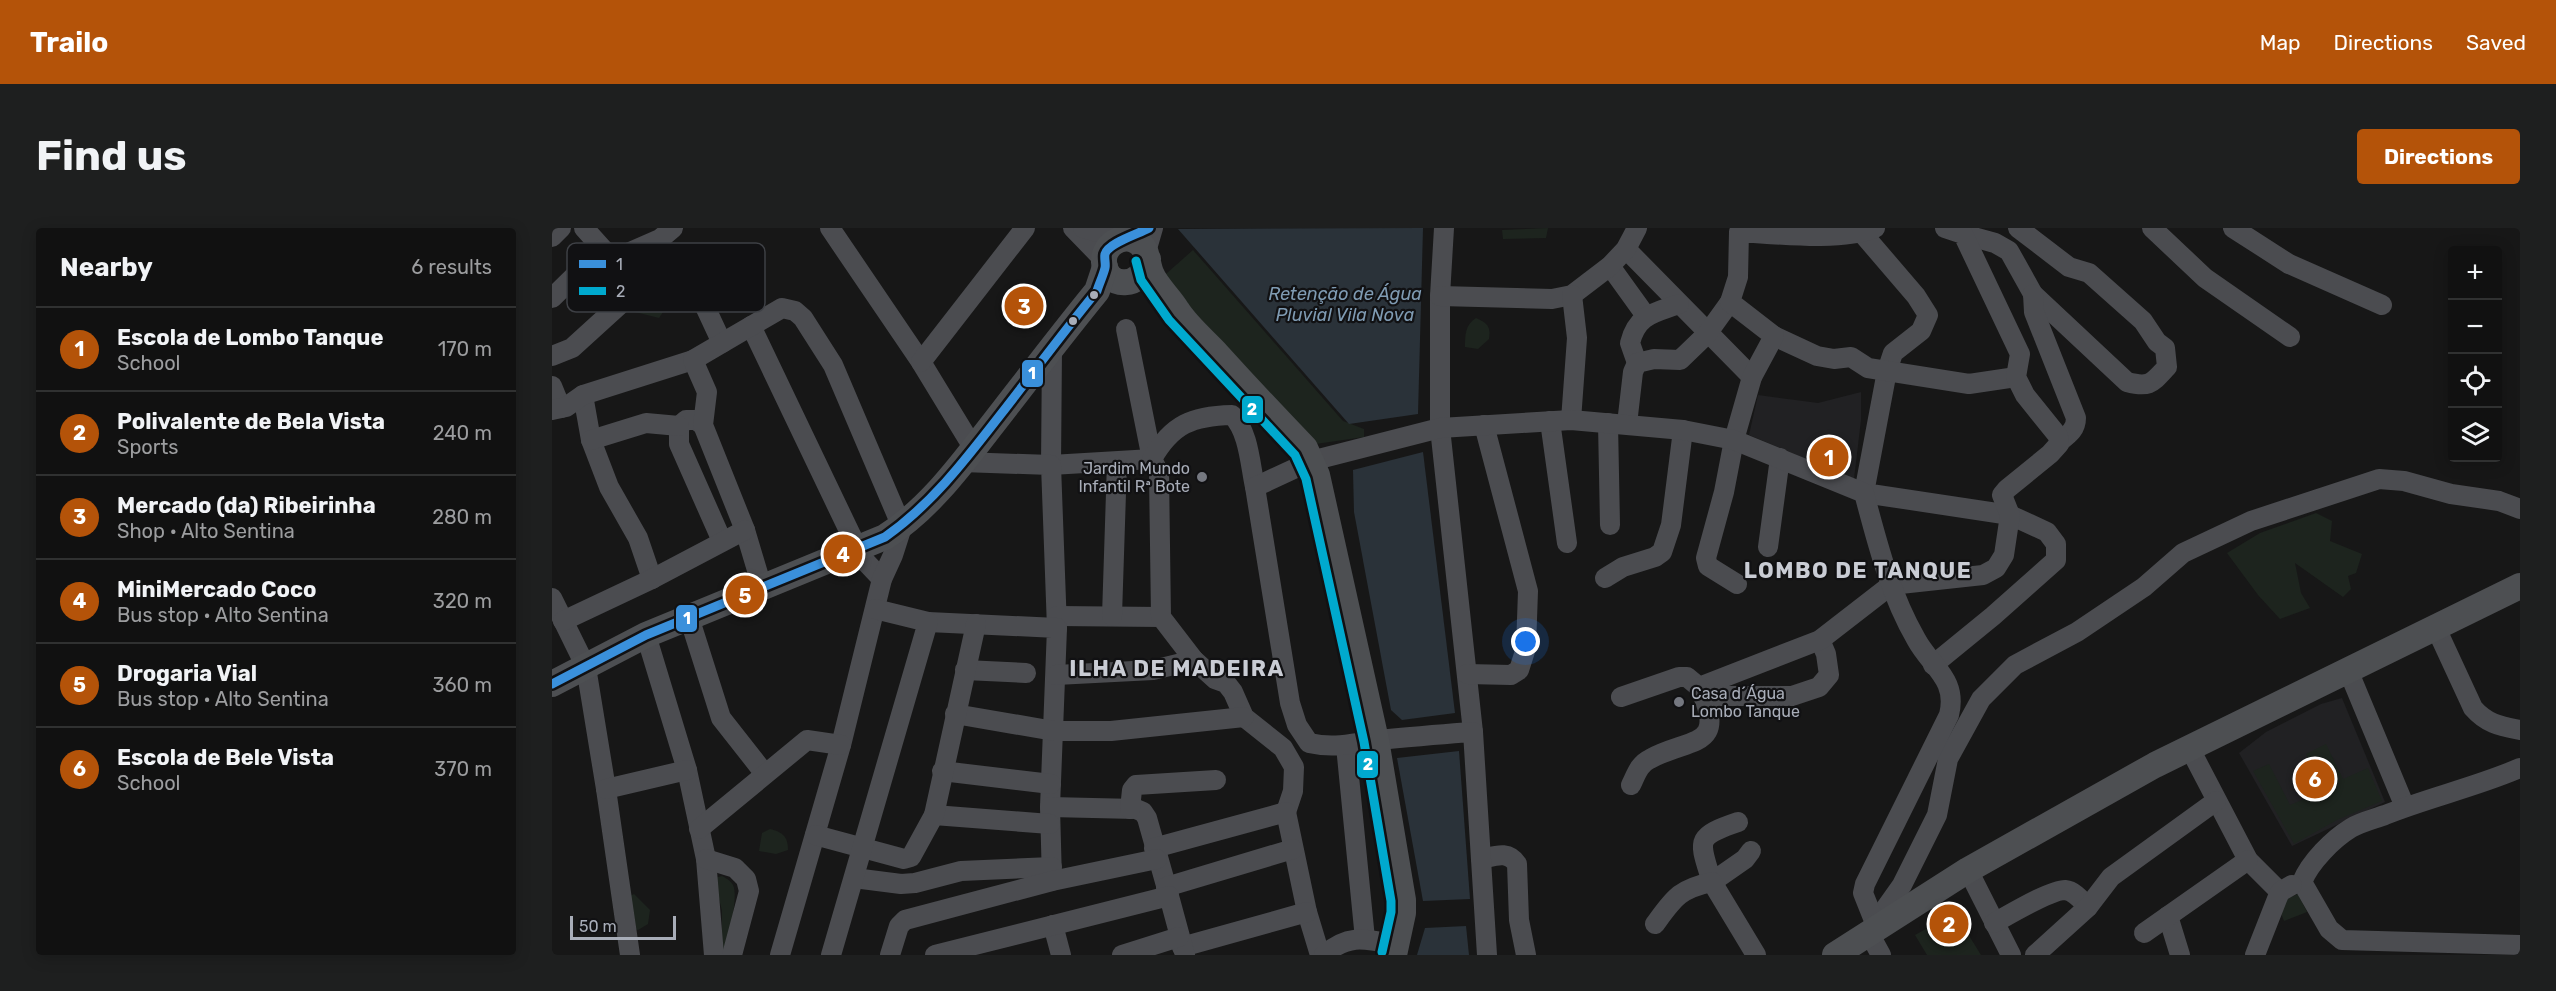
<!DOCTYPE html>
<meta charset="utf-8">
<style>
body{margin:0;font-family:Rubik,sans-serif;background:#1e1f1f;color:#f1f3f6}
.controls{position:absolute;right:18px;top:18px;display:grid;overflow:hidden;border-radius:6px;box-shadow:0 3px 15px #0003}
.controls button{width:54px;height:54px;display:grid;place-items:center;padding:0;border:0;border-bottom:2px solid #303131;background:#111;color:#f1f3f6;font:30px sans-serif}
.scale{position:absolute;left:18px;bottom:15px;width:106px;box-sizing:border-box;padding-left:6px;border:3px solid #a8adb8;border-top:0;font-size:16px;line-height:21px;white-space:nowrap;color:#a8adb8;-webkit-text-stroke:4px #111113;paint-order:stroke}
.you{position:absolute;left:974px;top:414px;width:21px;height:21px;margin:-15px;border:4px solid #fff;border-radius:50%;background:#1a73e8;box-shadow:0 0 0 9px #1a73e833}
.badge{display:grid;place-items:center;width:39px;height:39px;border-radius:50%;background:#b45309;color:#fff;font-size:20px;font-weight:700}
.pin{position:absolute;translate:-50% -50%;border:3px solid #fff;box-shadow:0 2px 6px #0006}
.list{margin:0;padding:0;list-style:none}
h2{display:flex;justify-content:space-between;align-items:center;height:78px;margin:0;padding:0 24px;font-size:26px}
h2 small{font-size:20px;font-weight:400;color:#9c9d9f}
.list li{display:grid;grid-template-columns:39px 1fr auto;gap:18px;align-items:center;box-sizing:border-box;height:84px;padding:0 24px;border-top:2px solid #303131}
.list b{display:block;font-size:22px;white-space:nowrap}
.list p{margin:0;font-size:20px;white-space:nowrap;color:#9c9d9f}
.list em{font-size:20px;font-style:normal;color:#9c9d9f}
.icon{flex:none;width:33px;height:33px;fill:none;stroke:currentColor;stroke-width:2;stroke-linecap:round;stroke-linejoin:round}
.map{position:relative;flex:none;width:1968px;height:727px;overflow:hidden;border-radius:6px}
header{display:flex;align-items:center;gap:36px;box-sizing:border-box;height:84px;padding:0 30px;background:#b45309;color:#fff}
header strong{font-size:28px}
nav{display:flex;gap:33px;margin-inline-start:auto;font-size:21px}
.intro{display:flex;align-items:center;justify-content:space-between;box-sizing:border-box;height:144px;padding:0 36px}
h1{margin:0;font-size:42px}
.button{padding:15px 27px;border-radius:6px;background:#b45309;color:#fff;font-size:21px;font-weight:700}
main{display:flex;gap:36px;padding:0 36px}
aside{flex:1;background:#111;border-radius:6px;box-shadow:0 3px 15px #0003}
.map>svg:first-child{display:block}
.built{fill:#212123}
.green{fill:#1d241e}
.water{fill:#2a3239}
.lines{fill:none;stroke-linecap:round;stroke-linejoin:round}
.minor{stroke:#4b4c50;stroke-width:20}
.major{stroke:#4d4f52;stroke-width:26}
.bus-1-casing{stroke:#111113;stroke-width:14}
.bus-2-casing{stroke:#111113;stroke-width:14}
.bus-1{stroke:#3a90db;stroke-width:9}
.bus-2{stroke:#00a9ce;stroke-width:9}
.bus-dot{fill:#a8adb8;stroke:#111113;stroke-width:2}
.poi-dot{fill:#757880;stroke:#111113;stroke-width:2}
.labels{text-anchor:middle;stroke-width:4.5;stroke-linejoin:round;paint-order:stroke}
.poi-label{font-size:16px;fill:#a8adb8;stroke:#111113;text-anchor:end}
.water-label{font-size:18px;font-style:italic;fill:#7f9bb3;stroke:#111113}
.district-label{font-size:22px;font-weight:bold;letter-spacing:1.5px;fill:#c9ccd4;stroke:#111113}
.key{fill:#111113;stroke:#3e4045;stroke-width:1.5}
.key-label{font-size:16px;fill:#a8adb8}
.line-badge{stroke:#111113;stroke-width:2}
.badge-label{font-size:16px;text-anchor:middle;font-weight:bold;fill:#fff}
</style>
<header>
<strong>Trailo</strong>
<nav><a>Map</a><a>Directions</a><a>Saved</a></nav>
</header>
<div class="intro"><h1>Find us</h1><a class="button">Directions</a></div>
<main>
<aside>
<h2>Nearby<small>6 results</small></h2>
<ul class="list">
<li><span class="badge">1</span><div><b>Escola de Lombo Tanque</b><p>School</p></div><em>170 m</em></li>
<li><span class="badge">2</span><div><b>Polivalente de Bela Vista</b><p>Sports</p></div><em>240 m</em></li>
<li><span class="badge">3</span><div><b>Mercado (da) Ribeirinha</b><p>Shop · Alto Sentina</p></div><em>280 m</em></li>
<li><span class="badge">4</span><div><b>MiniMercado Coco</b><p>Bus stop · Alto Sentina</p></div><em>320 m</em></li>
<li><span class="badge">5</span><div><b>Drogaria Vial</b><p>Bus stop · Alto Sentina</p></div><em>360 m</em></li>
<li><span class="badge">6</span><div><b>Escola de Bele Vista</b><p>School</p></div><em>370 m</em></li>
</ul>
</aside>
<div class="map">
<svg width="1968" height="727" viewBox="0 0 1968 727">
<rect width="100%" height="100%" fill="#171717"/>
<g class="built">
<path d="M1309 164V192L1302 251 1197 207 1206 167 1266 175Z"/>
<path d="M1790 470 1833 574 1740 618 1687 525 1714 504 1769 476Z"/>
</g>
<g class="green">
<path d="M996 0 994 10 951 11 950 2Z"/>
<path d="M641 22 791 193 812 201V209L757 217 606 53Z"/>
<path d="M105 61 115 78 107 90 83 84 81 72Z"/>
<path d="M924 90C935 95 939 98 937 111L926 121 913 119C913 107 913 97 924 90Z"/>
<path d="M1764 285 1780 293 1778 313 1810 326 1804 345 1796 348 1799 361 1791 369 1743 335 1749 365 1758 380 1728 391 1706 367 1675 325 1708 305Z"/>
<path d="M1774 516 1791 551 1816 540 1830 573 1785 592 1742 616 1701 543 1717 536 1738 577 1769 564 1754 526Z"/>
<path d="M218 601C230 604 236 608 236 622L224 626 207 623 210 605Z"/>
<path d="M170 648C174 650 179 653 181 657 187 668 176 716 170 727V683L162 650Z"/>
<path d="M82 666 98 682 96 696 86 702 66 697 61 676Z"/>
<path d="M1746 666 1755 684 1732 693 1728 683 1730 673Z"/>
<path d="M1403 685 1429 727H1375L1363 707Z"/>
</g>
<g class="water">
<path d="M871 0 866 186 797 196 626 1Z"/>
<path d="M871 224 903 485 850 492 839 482 802 284 801 242Z"/>
<path d="M907 523 918 671 871 673 845 530Z"/>
<path d="M914 698 917 727H865L873 700Z"/>
</g>
<g class="lines">
<g class="minor">
<path d="M32 0 86 60C104 54 124 53 143 57L170 115"/>
<path d="M278 0 369 134 422 221"/>
<path d="M521 0 552 32"/>
<path d="M531 0 569 11"/>
<path d="M892 0 888 68V200L921 504"/>
<path d="M1600 0 1653 50 1738 109"/>
<path d="M1681 0 1737 36 1830 77"/>
<path d="M1310 5 1364 68 1376 87 1369 103 1341 125 1335 143 1312 265 1458 287 1495 304 1504 316V332L1441 388 1381 437"/>
<path d="M1411 6 1443 15 1457 23 1481 66 1575 154C1598 160 1600 155 1615 139L1613 120 1605 114 1591 93 1537 45 1517 39 1466 0"/>
<path d="M0 9 9 0"/>
<path d="M1074 21 1200 149"/>
<path d="M594 24 601 0"/>
<path d="M60 32 108 11 121 0"/>
<path d="M1058 38 1094 88"/>
<path d="M1481 66 1482 84 1524 190C1524 202 1516 207 1507 214"/>
<path d="M888 68 1000 71 1020 67 1058 38 1074 21 1085 0"/>
<path d="M0 70 50 21"/>
<path d="M199 98 310 330 330 351"/>
<path d="M1222 108 1265 128 1282 131 1299 129 1316 140 1417 156 1464 149"/>
<path d="M500 121 499 237 600 231 574 101"/>
<path d="M0 128 20 120 86 60"/>
<path d="M369 134 473 0"/>
<path d="M1085 135 1078 115C1085 86 1103 85 1127 76"/>
<path d="M0 158 9 180"/>
<path d="M31 167 39 212 57 259 86 310 100 351"/>
<path d="M0 182 14 179 31 167 141 132"/>
<path d="M1019 192 1025 110 1020 67"/>
<path d="M998 193 1015 315"/>
<path d="M1056 195 1058 297"/>
<path d="M1075 196 1081 144 1085 135 1102 131 1128 132 1155 106 1178 74"/>
<path d="M151 197 144 192H134L127 198V216L170 313"/>
<path d="M39 212 94 195 127 198"/>
<path d="M410 234 499 237 505 400"/>
<path d="M1216 319 1228 230"/>
<path d="M1053 350 1071 339 1103 329 1110 324 1119 297 1131 202"/>
<path d="M1185 356 1156 338 1154 330 1172 264 1182 212 1200 149 1222 108 1178 74 1186 49 1187 4C1225 6 1288 14 1323 0"/>
<path d="M210 359 193 302 151 197 155 164 141 132 230 80 243 83 251 90 281 137 350 299 341 327 330 351 289 517 228 727"/>
<path d="M0 370 34 439 54 561 78 727"/>
<path d="M505 388 609 389"/>
<path d="M560 388 565 234"/>
<path d="M137 389 169 490 213 546"/>
<path d="M11 393 100 351 193 302"/>
<path d="M376 394 505 400 498 579 500 653"/>
<path d="M1884 400 1921 480C1935 496 1948 498 1968 502"/>
<path d="M94 407 135 542 154 631 162 727"/>
<path d="M642 432 663 451 674 455 681 464 692 489 731 520 742 539 741 563 734 584"/>
<path d="M413 442 474 445"/>
<path d="M1796 442 1853 579"/>
<path d="M915 446 959 447 967 442 974 420 976 363 932 197"/>
<path d="M504 447 601 442 642 432 609 389 607 245 600 231C620 196 640 188 680 187 697 204 698 236 703 259"/>
<path d="M1151 468H1240L1267 459 1277 447 1274 426 1268 412"/>
<path d="M1069 469 1127 449H1135L1147 459 1268 412 1339 357 1431 347 1444 340 1452 327 1458 287 1450 267 1455 261 1498 226 1507 216 1506 208 1473 167 1464 149 1468 126 1411 6 1393 0"/>
<path d="M403 486 502 503H559L692 489"/>
<path d="M794 518 813 711"/>
<path d="M1637 519 1696 632 1728 664"/>
<path d="M1968 540C1924 559 1878 569 1833 587 1822 591 1809 594 1799 600 1781 611 1758 634 1750 654L1777 701 1790 712 1968 717"/>
<path d="M390 543 499 556"/>
<path d="M1079 557C1084 547 1087 536 1098 531 1137 509 1177 522 1147 459"/>
<path d="M54 561 135 542"/>
<path d="M498 579 584 581 591 584 595 590 617 668"/>
<path d="M578 581 580 562 584 557 664 552"/>
<path d="M382 587 498 596"/>
<path d="M1186 594C1142 609 1147 612 1160 654L1193 631 1199 623"/>
<path d="M147 601 255 512 289 517"/>
<path d="M263 607 352 631 359 629 382 587 424 396"/>
<path d="M602 620 734 584 755 684 768 727"/>
<path d="M154 631 183 640 194 651 197 663 180 727"/>
<path d="M929 631C943 628 956 622 965 636L967 692 974 727"/>
<path d="M1416 642 1459 727"/>
<path d="M302 650 349 656 363 655 409 643 500 639"/>
<path d="M614 659 741 621"/>
<path d="M1616 688 1628 727"/>
<path d="M1323 695 1350 657 1385 587 1396 531 1429 471 1463 437 1525 404 1592 359 1631 325 1699 293 1827 251 1852 253 1899 266 1947 273 1968 281"/>
<path d="M1442 695C1457 687 1498 662 1513 662 1523 663 1530 673 1536 679"/>
<path d="M1103 696C1122 670 1127 661 1160 654L1204 727"/>
<path d="M501 697 509 727"/>
<path d="M1317 705 1329 727"/>
<path d="M1592 705 1696 632"/>
<path d="M630 719 755 684"/>
<path d="M279 727 376 394 323 381"/>
<path d="M338 727 347 698 353 692 500 653 605 631"/>
<path d="M383 727 617 668 633 727"/>
<path d="M570 727 627 709"/>
<path d="M772 727C797 705 814 711 845 717"/>
<path d="M935 727 921 504C890 506 858 509 827 512 800 515 784 521 757 515L745 497 738 475 703 259 759 233 888 200 1019 192 1131 202 1182 212 1312 265C1325 314 1338 366 1364 411 1379 439 1406 451 1397 487L1313 656 1311 665 1325 700"/>
<path d="M1483 727 1536 679 1559 649 1664 573"/>
<path d="M1703 727 1725 671 1728 664 1740 657"/>
</g>
<g class="major">
<path d="M596 31C592 61 553 62 552 34 551 18 569 5 584 13 597 20 594 33 599 45 604 58 618 70 625 82 635 98 652 112 665 126 694 158 723 189 753 220L765 247 824 512 851 672V685L842 727"/>
<path d="M0 456 94 407 333 309C377 281 409 237 440 197 475 152 509 107 545 63L553 39"/>
<path d="M1283 727 1416 642 1603 537 1968 358"/>
</g>
<defs>
<path id="bus-1" d="M0 456 94 407 333 309C380 276 414 231 449 186 481 145 512 103 545 63 547 56 551 48 553 40 554 36 552 30 553 26 556 15 586 6 597 0"/>
<path id="bus-2" d="M584 33 589 52 617 92 743 227 754 251 812 514 839 673V684L830 724"/>
</defs>
<use href="#bus-1" class="bus-1-casing"/>
<use href="#bus-2" class="bus-2-casing"/>
<use href="#bus-1" class="bus-1"/>
<use href="#bus-2" class="bus-2"/>
</g>
<g class="bus-dot">
<circle cx="542" cy="67" r="5"/>
<circle cx="521" cy="93" r="5"/>
</g>
<g class="poi-dot">
<circle cx="650" cy="249" r="6"/>
<circle cx="1127" cy="474" r="6"/>
</g>
<g class="labels">
<g class="poi-label">
<text x="638" y="246">Jardim Mundo<tspan x="638" dy="18">Infantil Rª Bote</tspan></text>
<text x="1139" y="471" text-anchor="start">Casa d´Água<tspan x="1139" dy="18">Lombo Tanque</tspan></text>
</g>
<g class="water-label">
<text x="793" y="72">Retenção de Água<tspan x="793" dy="21">Pluvial Vila Nova</tspan></text>
</g>
<g class="district-label">
<text x="1306" y="350">LOMBO DE TANQUE</text>
<text x="625" y="448">ILHA DE MADEIRA</text>
</g>
</g>
<rect x="15" y="15" width="198" height="69" rx="9" class="key"/>
<rect x="27" y="32" width="27" height="8" fill="#3a90db"/>
<rect x="27" y="59" width="27" height="8" fill="#00a9ce"/>
<g class="key-label">
<text x="64" y="42">1</text>
<text x="64" y="69">2</text>
</g>
<g class="line-badge">
<rect x="469" y="131" width="23" height="29" rx="6" fill="#3a90db"/>
<rect x="689" y="167" width="23" height="29" rx="6" fill="#00a9ce"/>
<rect x="123" y="376" width="23" height="29" rx="6" fill="#3a90db"/>
<rect x="804" y="522" width="23" height="29" rx="6" fill="#00a9ce"/>
</g>
<g class="badge-label">
<text x="480" y="151">1</text>
<text x="700" y="187">2</text>
<text x="135" y="396">1</text>
<text x="816" y="542">2</text>
</g>
</svg>
<div class="controls">
<button>+</button>
<button>−</button>
<button><svg class="icon" aria-label="locate" viewBox="0 0 24 24"><circle cx="12" cy="12" r="6"/><path d="M12 2v4M12 18v4M2 12h4M18 12h4"/></svg></button>
<button><svg class="icon" aria-label="layers" viewBox="0 0 24 24"><path d="M12 4l9 5-9 5-9-5zM3 14l9 5 9-5"/></svg></button>
</div>
<div class="scale">50 m</div>
<div class="you"></div>
<div class="pin badge" style="left:1277px;top:229px">1</div>
<div class="pin badge" style="left:1397px;top:696px">2</div>
<div class="pin badge" style="left:472px;top:78px">3</div>
<div class="pin badge" style="left:291px;top:326px">4</div>
<div class="pin badge" style="left:193px;top:367px">5</div>
<div class="pin badge" style="left:1763px;top:551px">6</div>
</div>
</main>
